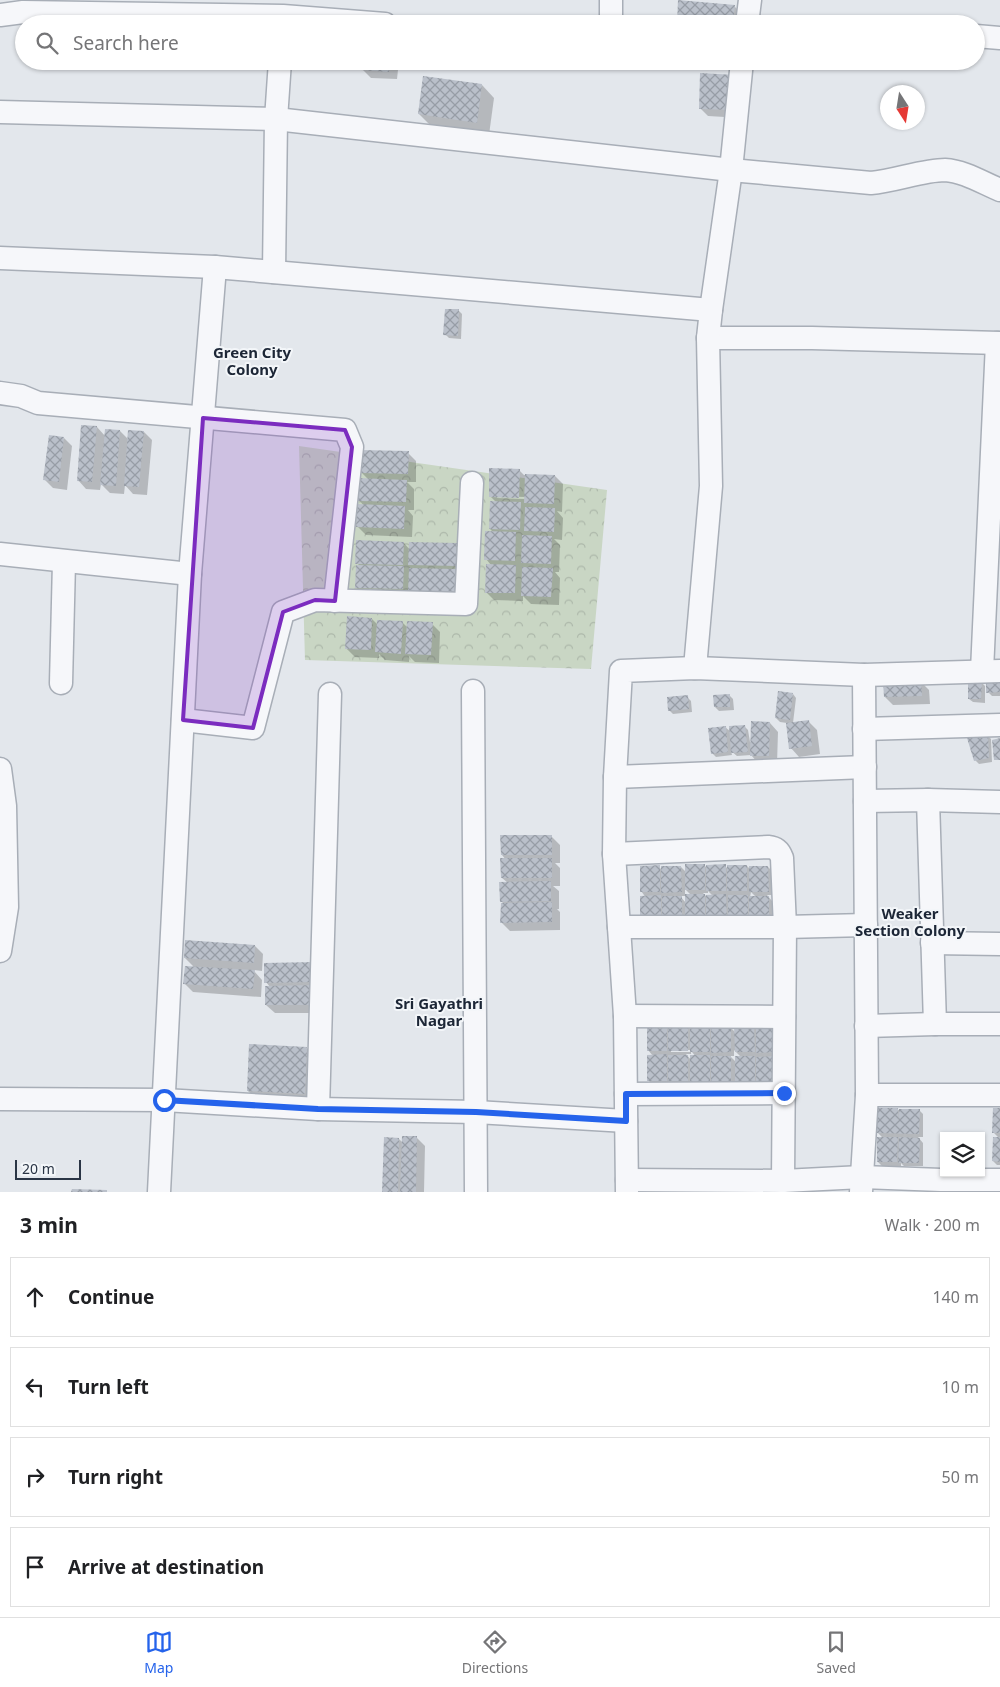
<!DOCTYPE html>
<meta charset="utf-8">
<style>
body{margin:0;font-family:"Noto Sans",sans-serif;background:#f6f6f6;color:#202124}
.controls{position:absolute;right:15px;bottom:15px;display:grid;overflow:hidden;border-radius:0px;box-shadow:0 1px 4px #0004}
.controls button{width:45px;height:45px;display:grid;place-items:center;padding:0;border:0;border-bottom:1px solid #e0e0e0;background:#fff;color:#202124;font:25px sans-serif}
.compass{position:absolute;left:880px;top:85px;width:45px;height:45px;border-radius:50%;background:#fff;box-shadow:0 1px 4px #0004;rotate:168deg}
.scale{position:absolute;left:15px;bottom:12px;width:66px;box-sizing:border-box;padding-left:5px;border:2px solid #2a3545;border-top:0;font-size:14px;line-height:18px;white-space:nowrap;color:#2a3545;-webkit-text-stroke:4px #f3f6f9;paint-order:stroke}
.stop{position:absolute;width:15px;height:15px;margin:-11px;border:4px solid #2563eb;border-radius:50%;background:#fff}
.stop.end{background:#2563eb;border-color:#fff;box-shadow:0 1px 5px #0008}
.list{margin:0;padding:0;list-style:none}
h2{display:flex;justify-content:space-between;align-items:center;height:65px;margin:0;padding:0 20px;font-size:21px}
h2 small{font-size:16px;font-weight:400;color:#757577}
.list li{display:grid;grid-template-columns:32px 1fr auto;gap:15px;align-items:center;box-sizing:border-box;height:80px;margin:0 10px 10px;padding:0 10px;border:1px solid #e0e0e0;border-radius:0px}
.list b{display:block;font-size:19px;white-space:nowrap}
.list em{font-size:16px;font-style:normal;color:#757577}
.icon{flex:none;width:28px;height:28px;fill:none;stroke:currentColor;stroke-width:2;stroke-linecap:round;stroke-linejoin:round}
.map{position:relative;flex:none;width:1000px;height:1192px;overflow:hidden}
.search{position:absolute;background:#fff;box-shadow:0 1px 4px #0004;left:15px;right:15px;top:15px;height:55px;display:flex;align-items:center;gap:12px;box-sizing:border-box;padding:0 18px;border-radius:28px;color:#757577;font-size:19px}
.sheet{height:425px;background:#fff}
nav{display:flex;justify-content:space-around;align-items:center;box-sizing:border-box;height:70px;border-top:1px solid #e0e0e0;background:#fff;font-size:14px;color:#757577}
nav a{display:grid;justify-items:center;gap:2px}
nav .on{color:#2563eb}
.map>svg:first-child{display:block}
.park{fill:url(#park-crowns)}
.shadow{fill:#0003;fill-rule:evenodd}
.building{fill:url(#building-cross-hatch)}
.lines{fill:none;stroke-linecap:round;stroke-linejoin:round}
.street-casing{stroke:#a8aeb7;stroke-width:25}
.street{stroke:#f6f7fa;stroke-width:22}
.route{stroke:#2563eb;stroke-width:6}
.marked{fill:#7b2cbf;fill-opacity:0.2;stroke:#7b2cbf;stroke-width:4;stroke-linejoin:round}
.labels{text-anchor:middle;stroke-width:4;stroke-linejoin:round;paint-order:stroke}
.neighbourhood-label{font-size:15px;font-weight:bold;fill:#1c2636;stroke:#f3f6f9}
</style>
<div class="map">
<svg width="1000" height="1192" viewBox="0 0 1000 1192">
<defs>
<pattern id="park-crowns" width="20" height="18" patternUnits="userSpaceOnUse" patternTransform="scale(1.25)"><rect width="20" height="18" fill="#c9d6c4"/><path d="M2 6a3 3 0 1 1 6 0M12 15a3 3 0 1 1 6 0" fill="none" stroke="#adb8aa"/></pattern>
<pattern id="building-cross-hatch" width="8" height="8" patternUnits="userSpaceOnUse" patternTransform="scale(1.25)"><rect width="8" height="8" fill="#bac0ca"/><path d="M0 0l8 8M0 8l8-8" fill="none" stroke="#979da6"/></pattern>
</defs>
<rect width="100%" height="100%" fill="#e3e7ec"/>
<path class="park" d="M299 446 607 490 591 669 305 660Z"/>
<g class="shadow">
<path d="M734 6 743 15 742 24H678Z"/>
<path d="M201 61H228V69L207 68Z"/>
<path d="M363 61H399L397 79 371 78 362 69Z"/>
<path d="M743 84 741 118 708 116 700 108Z"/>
<path d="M482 85 494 98 489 135 432 127 419 114Z"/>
<path d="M458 310 462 314 461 339 449 338 445 334Z"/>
<path d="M97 427 105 436 106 430 120 431 129 440 144 432 152 440 147 495 133 494 125 485 124 494 110 493 101 484 100 490 86 489 78 480Z"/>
<path d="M64 438 72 446 67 490 53 488 44 479Z"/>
<path d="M408 453 416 461V482H407L414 489V510H408L413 516 412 537 366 535 358 527 364 506 359 500 368 479 361 472Z"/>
<path d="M519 470 524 475 555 476 563 484 562 512 557 511 563 518 562 540 554 539 560 545 559 572H555L560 578 559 605 531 604 523 596V601L494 600 486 592 491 565 486 559 494 533 490 529 496 502 490 496ZM497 496 526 497 525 499 497 498Z"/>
<path d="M404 543 410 550 457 544 465 553 464 600 365 596 356 587 360 566 357 563Z"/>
<path d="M372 619 378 625 402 622 408 628 432 624 440 632 439 663 415 662 409 656V662L385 660 379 654V658L355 657 346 648Z"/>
<path d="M1000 680V696H992L988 692Z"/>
<path d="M921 682 929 690 930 704 893 705 885 697Z"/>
<path d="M981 682 985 686V703L973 702 969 699Z"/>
<path d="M793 694 796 698 793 723 808 721 817 730 820 754 799 757 791 748 787 723 780 722 776 718Z"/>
<path d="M729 695 733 699 734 710 719 711 715 707Z"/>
<path d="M687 697 691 701 692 712 673 714 669 710Z"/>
<path d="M770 723 778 732 777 764H759L751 755 737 756 731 751 732 755 716 757 712 753 725 727 731 732 744 726 748 730 750 742H751Z"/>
<path d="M987 735 991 739 992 762 979 764 975 760Z"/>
<path d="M551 836 560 845V863H555L560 868V886H553L559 891V909H557L560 912V930L510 931 502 923 504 904 501 901 508 883 502 878 506 860 502 855Z"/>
<path d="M704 865 707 868 725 866 728 869 747 866 750 869 768 867 772 871V895H767L772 901V925L667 926 641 891 659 867 662 870 681 867 686 872ZM685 889 691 895H685ZM708 891 713 896 708 898 703 893H708ZM751 892 756 897H750ZM680 896H686V903Z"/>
<path d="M255 946 263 954 262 971 253 970 262 980 261 997 193 992 185 984 195 968 185 958Z"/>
<path d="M315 964 324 1013H275L266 1005 270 987 266 982Z"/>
<path d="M666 1026 669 1029 687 1026 691 1030 709 1027 712 1030 730 1027 736 1033 754 1027 757 1030 775 1028 780 1086H740L735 1080V1086L696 1085 692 1081V1084L673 1085 670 1082V1084H652L648 1080 653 1056 648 1050ZM671 1050H694V1052H692L696 1057 691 1060 686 1054H691V1052H671ZM734 1050 741 1057 736 1062 730 1056H734Z"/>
<path d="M307 1048 320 1061 317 1107 261 1104 248 1091Z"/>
<path d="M1000 1109V1165H997L993 1161 999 1138 993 1132Z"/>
<path d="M878 1110H919L923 1114V1137H918L923 1143V1166H904L901 1163V1166H882L878 1162 883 1138 878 1133Z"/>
<path d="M417 1138 425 1146 424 1192H383L399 1139 403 1143Z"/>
<path d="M666 1188 707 1189 711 1192H666Z"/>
</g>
<g class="building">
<path d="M678 0 735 5 733 24H677Z"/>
<path d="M362 61H390L389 72 361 70Z"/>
<path d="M700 73 735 75 733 110 699 109Z"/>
<path d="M423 76 482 84 477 123 418 114Z"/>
<path d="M445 309H459L458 336 443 335Z"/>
<path d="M81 425 97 426 92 482 77 481Z"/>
<path d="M105 429 120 430 116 486 100 485Z"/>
<path d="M128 430 144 431 139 487 124 486Z"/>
<path d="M49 435 64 437 59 482 43 480Z"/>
<path d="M360 450 409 451 408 474 360 473Z"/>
<path d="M489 468 520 469 519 498 489 497Z"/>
<path d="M525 474 555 475 554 504 524 503Z"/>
<path d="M358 478 407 480 406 502 358 501Z"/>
<path d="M490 501 521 502 520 530 489 529Z"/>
<path d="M357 504 405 506 404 529 356 527Z"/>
<path d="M525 507 555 508 554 532 524 531Z"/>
<path d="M485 531 516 532 515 561 484 560Z"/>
<path d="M522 535 552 536 551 564 521 563Z"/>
<path d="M356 540 404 542 403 565 355 564Z"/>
<path d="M409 542 457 543 456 566 408 565Z"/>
<path d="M486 564 516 565 515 593H485Z"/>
<path d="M356 565 404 566 403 589 355 588Z"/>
<path d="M522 567 553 568 551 597 521 596Z"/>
<path d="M409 568 457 569 456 592 408 591Z"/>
<path d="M347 616 372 618 371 650 345 649Z"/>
<path d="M377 620 403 621 401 654 375 652Z"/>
<path d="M407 621 433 622 431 655 405 654Z"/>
<path d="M986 679H1000V692L986 693Z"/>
<path d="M921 680 922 696 884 697 883 682Z"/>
<path d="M968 681H982L981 699H968Z"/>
<path d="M778 691 793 693 790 720 775 718Z"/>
<path d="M730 694V707H714L713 695Z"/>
<path d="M688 695 689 709 668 711 667 697Z"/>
<path d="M809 720 812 746 789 749 786 723Z"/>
<path d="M751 721 770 722 769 756H750Z"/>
<path d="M745 725 748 752 731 753 729 726Z"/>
<path d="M726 726 728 752 711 754 708 728Z"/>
<path d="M988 734 989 758 974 761 967 738Z"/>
<path d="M1000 738V760H994L992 740Z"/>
<path d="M500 835H552V855H501Z"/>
<path d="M500 858H552V878H501Z"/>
<rect x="685" y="864" width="20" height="26"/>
<path d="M726 864V891H706V865Z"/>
<path d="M660 865V892H640V866Z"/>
<rect x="727" y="865" width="20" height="26"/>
<path d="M661 866H681L682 892 661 893Z"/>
<path d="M749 866H768L769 892H749Z"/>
<path d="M551 881V901L500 902 499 882Z"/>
<rect x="685" y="894" width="20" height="26"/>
<path d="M726 894 727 921H706V895Z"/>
<path d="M661 895V922H640V896Z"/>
<rect x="728" y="895" width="20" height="26"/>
<rect x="662" y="896" width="20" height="27"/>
<rect x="749" y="896" width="20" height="26"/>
<path d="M552 902V922L500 923 501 903Z"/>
<path d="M185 940 255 945 254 963 184 958Z"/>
<path d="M316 962V982L264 983V963Z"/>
<path d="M185 966 255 970 253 989 183 984Z"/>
<path d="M316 985V1005H265V986Z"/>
<rect x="647" y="1024" width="20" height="27"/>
<rect x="668" y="1025" width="20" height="26"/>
<path d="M710 1025V1052H690V1026Z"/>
<path d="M711 1026H731V1052L711 1053Z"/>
<path d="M734 1026H754L755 1052H735Z"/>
<path d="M776 1026V1052L756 1053V1027Z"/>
<path d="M249 1044 307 1047 305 1094 247 1091Z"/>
<path d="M667 1054V1081H647V1055Z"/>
<rect x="668" y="1055" width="20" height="26"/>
<rect x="690" y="1055" width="20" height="27"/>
<path d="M711 1056H731V1082L711 1083Z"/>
<rect x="735" y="1056" width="20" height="26"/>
<path d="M776 1056V1082L756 1083V1057Z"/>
<path d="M877 1108H898L899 1121V1109H920L919 1134 877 1133Z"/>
<path d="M993 1108H1000V1133H992Z"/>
<path d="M402 1136H417L416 1192H400Z"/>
<path d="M384 1137 399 1138 398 1192H382Z"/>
<path d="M877 1137H898L897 1162H877Z"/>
<path d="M899 1137 920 1138 919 1163H898Z"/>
<path d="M993 1137H1000V1162L992 1161Z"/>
<path d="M72 1189 107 1190V1192H71Z"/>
</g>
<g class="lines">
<defs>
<g id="street">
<path d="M611 0V24"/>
<path d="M0 15 23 12 283 16 385 24"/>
<path d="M747 24 750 0"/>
<path d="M976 36 1000 38"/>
<path d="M0 112 276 119 731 170 871 183C895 181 923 170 945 170 964 171 983 183 1000 190"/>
<path d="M0 258 215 267 711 310"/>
<path d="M274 272 276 119 280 61"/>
<path d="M708 338H812L1000 343"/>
<path d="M0 393 21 396 38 403 345 430 352 447 335 601"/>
<path d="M0 554 190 574"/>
<path d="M695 668 711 486 708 338 711 310 731 170 742 61"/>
<path d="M982 671 997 343"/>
<path d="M61 683 64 562"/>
<path d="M473 691 476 1192"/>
<path d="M183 720 253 728 283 612 315 600 466 604 472 483"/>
<path d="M864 729 1000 725"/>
<path d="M0 769 5 806 7 907 0 951"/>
<path d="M615 777 865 767"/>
<path d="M928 800 935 1024"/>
<path d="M865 801 928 800 1000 802"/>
<path d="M614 854 768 847C776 848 779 850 782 858L785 927 783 1181"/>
<path d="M619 927H785L866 925"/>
<path d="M932 943 1000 944"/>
<path d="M625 1016 784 1017"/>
<path d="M866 1026 935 1024H1000"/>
<path d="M626 1094 784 1093"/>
<path d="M867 1095H1000"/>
<path d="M0 1099 164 1100 318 1109 476 1112 626 1121"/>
<path d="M318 1109 330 694"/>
<path d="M627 1180 783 1181 862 1177 941 1180H1000"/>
<path d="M159 1192 190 574 215 267"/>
<path d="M627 1192 625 1016 614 854 615 777 621 671 695 668 864 675 1000 671"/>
<path d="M861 1192 867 1095 864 675"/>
</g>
</defs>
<use href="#street" class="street-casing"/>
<use href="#street" class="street"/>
</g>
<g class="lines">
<path class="route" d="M164 1100 318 1109 476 1112 626 1121V1094L784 1093"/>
</g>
<path class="marked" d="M203 418 345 430 352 447 335 601 315 600 283 612 253 728 183 720Z"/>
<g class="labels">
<g class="neighbourhood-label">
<text x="252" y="358">Green City<tspan x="252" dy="17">Colony</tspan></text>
<text x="910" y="919">Weaker<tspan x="910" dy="17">Section Colony</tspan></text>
<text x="439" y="1009">Sri Gayathri<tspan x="439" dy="17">Nagar</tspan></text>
</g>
</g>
</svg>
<div class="controls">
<button><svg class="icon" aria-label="layers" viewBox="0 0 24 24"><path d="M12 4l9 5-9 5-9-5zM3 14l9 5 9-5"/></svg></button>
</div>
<svg class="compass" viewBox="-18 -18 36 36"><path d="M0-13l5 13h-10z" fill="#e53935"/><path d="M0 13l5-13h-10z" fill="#757577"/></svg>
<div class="scale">20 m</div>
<div class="stop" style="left:164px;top:1100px"></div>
<div class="stop end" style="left:784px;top:1093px"></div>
<div class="search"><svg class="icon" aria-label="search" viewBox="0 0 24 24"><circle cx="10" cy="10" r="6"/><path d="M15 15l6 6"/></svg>Search here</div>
</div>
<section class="sheet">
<h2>3 min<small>Walk · 200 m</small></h2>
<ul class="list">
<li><svg class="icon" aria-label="ahead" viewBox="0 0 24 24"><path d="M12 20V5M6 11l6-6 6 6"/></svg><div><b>Continue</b></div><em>140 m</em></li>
<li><svg class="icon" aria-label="left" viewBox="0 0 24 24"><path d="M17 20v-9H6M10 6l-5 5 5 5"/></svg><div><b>Turn left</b></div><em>10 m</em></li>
<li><svg class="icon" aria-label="right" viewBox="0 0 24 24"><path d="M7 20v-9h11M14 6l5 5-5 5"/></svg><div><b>Turn right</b></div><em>50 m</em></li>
<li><svg class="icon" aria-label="arrive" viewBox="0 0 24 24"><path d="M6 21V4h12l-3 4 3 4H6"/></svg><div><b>Arrive at destination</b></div></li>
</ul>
</section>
<nav>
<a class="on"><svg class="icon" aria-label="map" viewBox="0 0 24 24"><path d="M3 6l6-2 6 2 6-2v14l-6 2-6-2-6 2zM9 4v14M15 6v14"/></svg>Map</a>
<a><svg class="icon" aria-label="directions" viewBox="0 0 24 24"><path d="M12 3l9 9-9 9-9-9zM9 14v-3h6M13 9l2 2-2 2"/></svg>Directions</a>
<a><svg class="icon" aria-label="saved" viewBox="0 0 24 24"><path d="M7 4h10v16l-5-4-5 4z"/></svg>Saved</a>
</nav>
